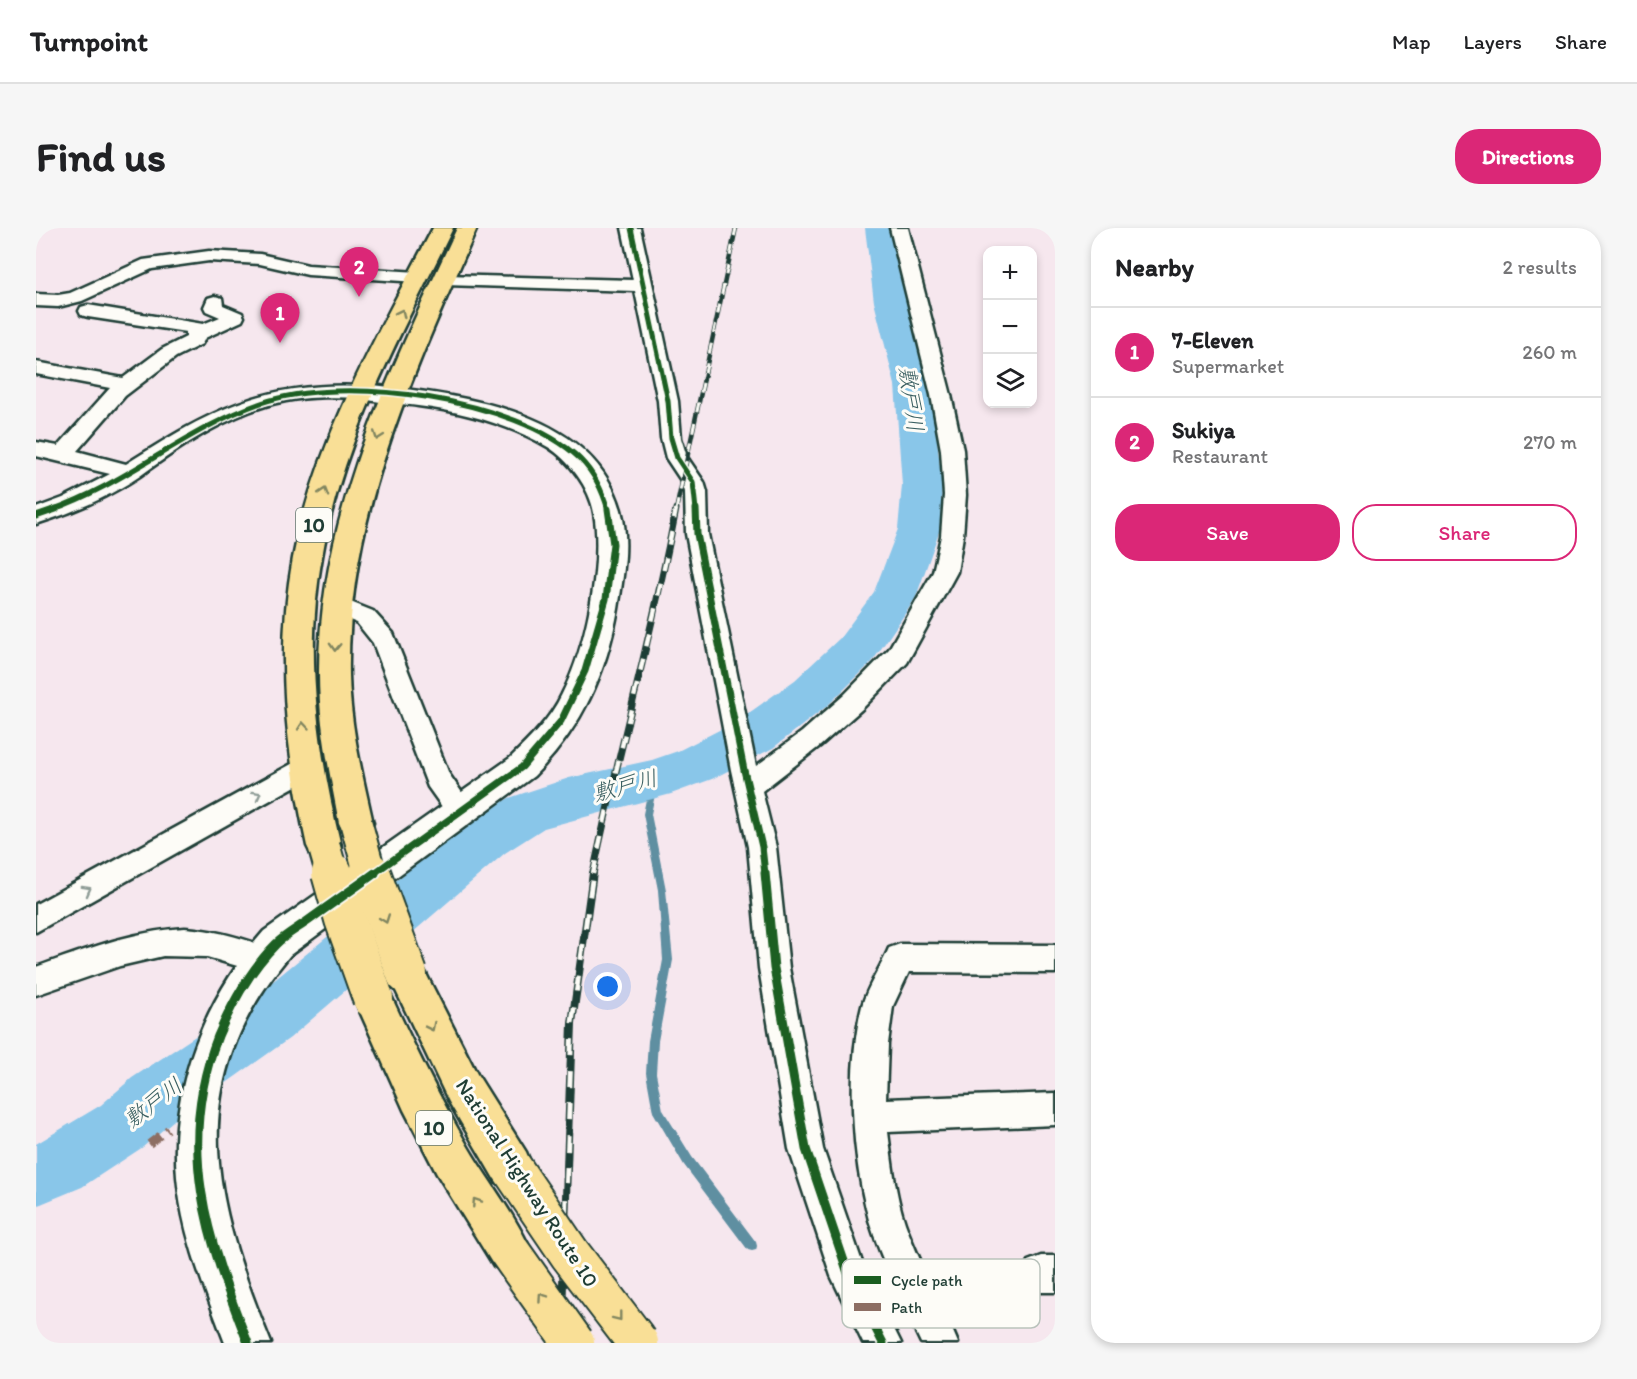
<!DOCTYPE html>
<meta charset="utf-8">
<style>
body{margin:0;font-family:Itim,"Klee One",sans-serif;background:#f6f6f6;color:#202124}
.controls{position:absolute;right:18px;top:18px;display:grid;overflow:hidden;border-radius:12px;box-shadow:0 3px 9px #0003}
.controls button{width:54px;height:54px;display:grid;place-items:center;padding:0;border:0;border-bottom:2px solid #e0e0e0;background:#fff;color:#202124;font:30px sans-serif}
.you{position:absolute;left:572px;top:759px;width:21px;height:21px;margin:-15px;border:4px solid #fff;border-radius:50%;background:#1a73e8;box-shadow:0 0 0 9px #1a73e833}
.badge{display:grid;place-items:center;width:39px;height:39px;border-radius:50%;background:#db2777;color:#fff;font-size:20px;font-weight:700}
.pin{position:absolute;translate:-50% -50px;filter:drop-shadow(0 2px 3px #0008)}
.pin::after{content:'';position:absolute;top:32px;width:21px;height:18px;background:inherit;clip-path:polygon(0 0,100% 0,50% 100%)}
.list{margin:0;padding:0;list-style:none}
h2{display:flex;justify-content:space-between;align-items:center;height:78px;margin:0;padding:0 24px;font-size:26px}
h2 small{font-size:20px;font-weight:400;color:#757577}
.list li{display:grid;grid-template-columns:39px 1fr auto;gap:18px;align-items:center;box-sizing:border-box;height:90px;padding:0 24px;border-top:2px solid #e0e0e0}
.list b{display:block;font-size:22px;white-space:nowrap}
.list p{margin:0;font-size:20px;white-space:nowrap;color:#757577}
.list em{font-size:20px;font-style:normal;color:#757577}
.actions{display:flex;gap:12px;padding:18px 24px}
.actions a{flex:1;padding:14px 0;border:2px solid #db2777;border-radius:24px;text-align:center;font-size:21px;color:#db2777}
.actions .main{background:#db2777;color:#fff}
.icon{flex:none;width:33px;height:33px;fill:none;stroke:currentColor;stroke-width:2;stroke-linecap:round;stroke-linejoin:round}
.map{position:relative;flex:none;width:1019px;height:1115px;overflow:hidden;border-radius:24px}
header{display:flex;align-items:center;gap:36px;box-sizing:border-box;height:84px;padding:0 30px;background:#fff;border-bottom:2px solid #e0e0e0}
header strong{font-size:28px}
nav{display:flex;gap:33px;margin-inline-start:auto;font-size:21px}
.intro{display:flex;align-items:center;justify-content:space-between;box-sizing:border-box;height:144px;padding:0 36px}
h1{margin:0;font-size:42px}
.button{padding:15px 27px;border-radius:24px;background:#db2777;color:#fff;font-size:21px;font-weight:700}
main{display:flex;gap:36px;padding:0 36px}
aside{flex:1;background:#fff;border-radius:24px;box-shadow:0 3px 9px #0003}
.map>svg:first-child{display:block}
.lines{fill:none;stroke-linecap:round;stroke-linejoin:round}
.stream{fill:#5f8fa1;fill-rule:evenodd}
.river{fill:#89c6e9;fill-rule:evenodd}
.street-casing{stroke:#1f3d34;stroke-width:5}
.secondary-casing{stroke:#1f3d34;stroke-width:5}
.highway-casing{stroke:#1f3d34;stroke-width:5}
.street{fill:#fdfcf7;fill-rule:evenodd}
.secondary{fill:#fdfcf7;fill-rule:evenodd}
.highway{fill:#f9df96;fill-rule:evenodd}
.rail-far2-casing{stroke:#1f3d34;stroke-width:4.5}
.rail-far1-casing{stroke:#1f3d34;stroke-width:7}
.rail-casing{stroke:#1f3d34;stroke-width:8}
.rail-far2{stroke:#fdfcf7;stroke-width:3;stroke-dasharray:10;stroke-linecap:butt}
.rail-far1{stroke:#fdfcf7;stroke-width:4.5;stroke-dasharray:13;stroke-linecap:butt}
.rail{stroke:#fdfcf7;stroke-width:5;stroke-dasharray:16;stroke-linecap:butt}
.highway-bridge-far1-casing{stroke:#1f3d34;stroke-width:35;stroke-linecap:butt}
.highway-bridge-casing{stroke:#1f3d34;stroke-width:44;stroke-linecap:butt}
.highway-bridge-far1{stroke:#f9df96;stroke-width:31}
.highway-bridge{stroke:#f9df96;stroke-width:40}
.quiet{stroke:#8d6e63;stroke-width:8;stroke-dasharray:14 8;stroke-linecap:butt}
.cycleway-far2-casing{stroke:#fdfcf7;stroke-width:8}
.cycleway-far1-casing{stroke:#fdfcf7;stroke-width:10}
.cycleway-casing{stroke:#fdfcf7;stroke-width:13}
.cycleway-far2{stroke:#1b5e20;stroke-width:5}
.cycleway-far1{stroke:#1b5e20;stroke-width:7}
.cycleway{stroke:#1b5e20;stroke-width:9}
.oneway{stroke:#818660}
.oneway2{stroke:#8e9c96}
.labels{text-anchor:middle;stroke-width:6;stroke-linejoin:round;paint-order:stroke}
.shield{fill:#fdfcf7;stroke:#62766e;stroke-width:1.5}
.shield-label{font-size:20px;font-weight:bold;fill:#1f3d34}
.street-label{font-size:21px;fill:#1f3d34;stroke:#fdfcf7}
.water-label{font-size:22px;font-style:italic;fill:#3a5f61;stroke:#fdfcf7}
.key{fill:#fdfcf7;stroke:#bac3bc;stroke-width:1.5}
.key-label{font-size:16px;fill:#1f3d34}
</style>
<header>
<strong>Turnpoint</strong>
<nav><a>Map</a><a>Layers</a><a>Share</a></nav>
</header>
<div class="intro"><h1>Find us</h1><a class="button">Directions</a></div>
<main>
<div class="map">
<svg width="1019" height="1115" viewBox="0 0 1019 1115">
<rect width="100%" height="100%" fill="#f6e7ee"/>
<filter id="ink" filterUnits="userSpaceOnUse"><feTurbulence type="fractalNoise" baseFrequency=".0167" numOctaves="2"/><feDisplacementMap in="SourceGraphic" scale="12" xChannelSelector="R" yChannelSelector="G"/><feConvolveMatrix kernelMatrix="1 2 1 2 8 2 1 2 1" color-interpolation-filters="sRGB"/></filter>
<g filter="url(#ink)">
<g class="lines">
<path class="stream" d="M618 549 621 550 622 552 615 586 630 662 637 732 622 813 620 845 627 882 656 929 720 1014 721 1018 720 1022 716 1023 712 1022 648 937 617 884 610 845 612 813 627 732 622 662 607 586 614 552 615 550Z"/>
<path class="river" d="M829 0H861L872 74 895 157 906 257 904 301 880 369 873 380 836 434 791 478 737 520 676 551 635 566 508 600 469 625 254 810 138 892 107 919 46 959 0 978V916L65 877 96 850 214 772 433 593 473 570 533 550 616 532 642 523 703 492 759 452 804 410 838 364 862 301 866 257 859 157 838 74Z"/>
<defs>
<g id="street">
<path d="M586 0H604L642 173 645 210 651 229 668 254 671 264 672 306 720 538 766 504 808 467 853 421 897 344 905 308 908 267 905 222 895 167 854 0H872L915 167 927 222 930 267 927 308 921 344 871 435 826 481 784 518 726 563 740 619 753 740 787 921 828 1040 865 1115H827L795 1048 753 921 723 740 712 619 695 542 650 306 649 264 646 254 630 230 625 210 622 173 599 63 409 57 403 56 400 52 403 48 409 47 597 52Z"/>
<path d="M173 23 224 26 272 37 382 44 388 45 391 49 388 53 382 54 272 47 224 36 173 33 116 41 46 73 22 79 0 78V66L22 67 34 65 107 32Z"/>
<path d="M179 68 186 70 187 77 206 85 208 89 206 93 169 110 166 116 140 129 89 168 41 223 90 236C174 183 226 153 328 158L335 160 338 164 335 168 328 170C302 169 276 168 250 173 197 183 147 217 104 248 73 269 36 285 0 296V280L27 270 74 246 0 228V214L22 218 74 160 0 146V134L87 150 126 121 150 109V104L52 89 45 87 43 83 45 79 52 77 167 96 184 89 170 83 168 79 172 70Z"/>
<path d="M302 369 337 383 357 405 413 546 438 582 434 590 424 594 414 590 392 559 337 415 321 395 294 384 290 378 294 372Z"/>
<path d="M272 527 281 530 285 538 281 546 0 704V676Z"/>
<path d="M149 700C179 702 207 710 236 721L240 731 236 741 225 745 171 729 127 728 84 738 0 767V739C49 722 96 703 149 700Z"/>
<path d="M864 716 1019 717V745L873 744 857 778 852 816 850 871 1019 865V897L852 904C856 934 859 966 869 995 884 1037 906 1075 922 1115H885C866 1075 846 1034 833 992 816 929 810 842 826 778 831 759 845 739 853 720Z"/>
<path d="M1005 1028H1019V1064H1005L992 1059 987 1046 992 1033Z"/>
</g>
<path id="secondary" d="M328 156C418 167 555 178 585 282 594 314 587 349 582 381 570 447 545 501 498 548L254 727C145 856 177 973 235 1115H189C169 1062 146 1007 141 949 133 859 169 770 228 703L474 530C494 511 514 491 526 466 550 420 567 336 558 285 554 260 533 232 512 219 472 196 428 184 382 178 362 175 340 175 319 169L316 164 319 159Z"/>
<g id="highway">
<path d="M397 0H417C365 106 306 211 286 329 268 425 282 524 305 618L300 628 288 633 276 628 271 618C250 523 239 426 257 330 280 212 342 105 397 0Z"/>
<path d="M421 0H441C379 142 310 288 313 447 314 497 326 546 337 595L332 605 320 609 308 605 303 595C294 546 283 497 283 447 282 287 355 142 421 0Z"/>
<path d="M371 729 384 734 441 846 490 924 496 939 490 954 475 960 460 954 413 874 352 746 358 734Z"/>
<path d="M337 752 350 757C375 812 401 865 431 917 451 952 479 986 495 1023L488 1038 473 1045 458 1038 401 946 368 882 318 770 324 757Z"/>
</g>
</defs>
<use href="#street" class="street-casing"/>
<use href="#secondary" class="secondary-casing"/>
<use href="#highway" class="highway-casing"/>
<use href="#street" class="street"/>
<use href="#secondary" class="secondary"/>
<use href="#highway" class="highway"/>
<defs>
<path id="rail-far2" d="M640 282 700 0"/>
<path id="rail-far1" d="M557 646C582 524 617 404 640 281"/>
<path id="rail" d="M525 1115 536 795 557 645"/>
</defs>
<use href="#rail-far2" class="rail-far2-casing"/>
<use href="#rail-far1" class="rail-far1-casing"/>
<use href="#rail" class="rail-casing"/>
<use href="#rail-far2" class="rail-far2"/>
<use href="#rail-far1" class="rail-far1"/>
<use href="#rail" class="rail"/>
<defs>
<g id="highway-bridge-far1">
<path d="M320 595 334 646"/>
<path d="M288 618 296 646"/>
</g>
<g id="highway-bridge">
<path d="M296 645 309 691 337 770"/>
<path d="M334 645 371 746"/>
<path d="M475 939 534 1026 602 1115"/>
<path d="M473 1023 538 1115"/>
</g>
</defs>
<use href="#highway-bridge-far1" class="highway-bridge-far1-casing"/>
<use href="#highway-bridge" class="highway-bridge-casing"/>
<use href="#highway-bridge-far1" class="highway-bridge-far1"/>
<use href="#highway-bridge" class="highway-bridge"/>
<path class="quiet" d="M113 916 132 901"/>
<defs>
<g id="cycleway-far2">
<path d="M595 0 632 173 635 210 641 230 657 254 660 282"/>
<path d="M15 282C90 256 150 201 225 175 306 146 481 170 544 231 558 245 567 264 572 282"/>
</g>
<g id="cycleway-far1">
<path d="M660 281 661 306 708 542 726 619 729 646"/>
<path d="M0 288 20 281"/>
<path d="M337 646 486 539 525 493 549 443 570 371 577 316 572 281"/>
</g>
<g id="cycleway">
<path d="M729 645 738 740 770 921 813 1048 847 1115"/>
<path d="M212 1115C171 1011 139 918 182 808 196 775 214 742 240 716 249 707 262 700 273 692 295 676 317 661 339 645"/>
</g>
</defs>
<use href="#cycleway-far2" class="cycleway-far2-casing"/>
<use href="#cycleway-far1" class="cycleway-far1-casing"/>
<use href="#cycleway" class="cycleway-casing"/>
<use href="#cycleway-far2" class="cycleway-far2"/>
<use href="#cycleway-far1" class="cycleway-far1"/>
<use href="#cycleway" class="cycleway"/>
</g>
<defs><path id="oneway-chevron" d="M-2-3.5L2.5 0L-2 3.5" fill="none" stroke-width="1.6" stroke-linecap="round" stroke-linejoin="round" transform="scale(1.5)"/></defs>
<g class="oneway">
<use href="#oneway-chevron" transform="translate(365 85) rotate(-64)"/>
<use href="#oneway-chevron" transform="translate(342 208) rotate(110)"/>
<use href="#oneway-chevron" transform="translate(288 264) rotate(-73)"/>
<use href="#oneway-chevron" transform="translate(299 419) rotate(92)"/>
<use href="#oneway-chevron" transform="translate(267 498) rotate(-95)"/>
<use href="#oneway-chevron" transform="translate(349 691) rotate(70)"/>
<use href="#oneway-chevron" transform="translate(395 799) rotate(64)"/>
<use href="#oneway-chevron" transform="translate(440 974) rotate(-123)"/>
<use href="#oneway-chevron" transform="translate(506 1069) rotate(-125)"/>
<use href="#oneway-chevron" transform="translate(582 1089) rotate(52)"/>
</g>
<g class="oneway2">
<use href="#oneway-chevron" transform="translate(221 567) rotate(-29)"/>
<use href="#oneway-chevron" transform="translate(51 662) rotate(-29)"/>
</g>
</g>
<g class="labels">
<g class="shield">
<rect x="260" y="280" width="36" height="34" rx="4.5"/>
<rect x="380" y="883" width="36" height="34" rx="4.5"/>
</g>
<g class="shield-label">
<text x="278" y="304">10</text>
<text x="398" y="907">10</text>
</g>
<g class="street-label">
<text transform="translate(491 955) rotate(57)" y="7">National Highway Route 10</text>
</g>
<g class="water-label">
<text transform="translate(876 171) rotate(82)" y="8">敷戸川</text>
<text transform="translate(589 557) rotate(-15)" y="8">敷戸川</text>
<text transform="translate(117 874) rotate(-37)" y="8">敷戸川</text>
</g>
</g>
<rect x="806" y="1031" width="198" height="69" rx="9" class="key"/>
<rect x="818" y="1048" width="27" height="8" fill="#1b5e20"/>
<rect x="818" y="1075" width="27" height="8" fill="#8d6e63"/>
<g class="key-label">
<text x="855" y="1058">Cycle path</text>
<text x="855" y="1085">Path</text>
</g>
</svg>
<div class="controls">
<button>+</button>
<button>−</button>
<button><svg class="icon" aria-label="layers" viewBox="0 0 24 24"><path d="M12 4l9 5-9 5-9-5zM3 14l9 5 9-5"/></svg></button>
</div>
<div class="you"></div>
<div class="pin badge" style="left:244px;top:115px">1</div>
<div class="pin badge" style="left:323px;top:69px">2</div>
</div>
<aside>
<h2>Nearby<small>2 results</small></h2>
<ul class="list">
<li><span class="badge">1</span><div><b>7-Eleven</b><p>Supermarket</p></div><em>260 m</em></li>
<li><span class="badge">2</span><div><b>Sukiya</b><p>Restaurant</p></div><em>270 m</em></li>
</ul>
<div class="actions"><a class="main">Save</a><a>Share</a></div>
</aside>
</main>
